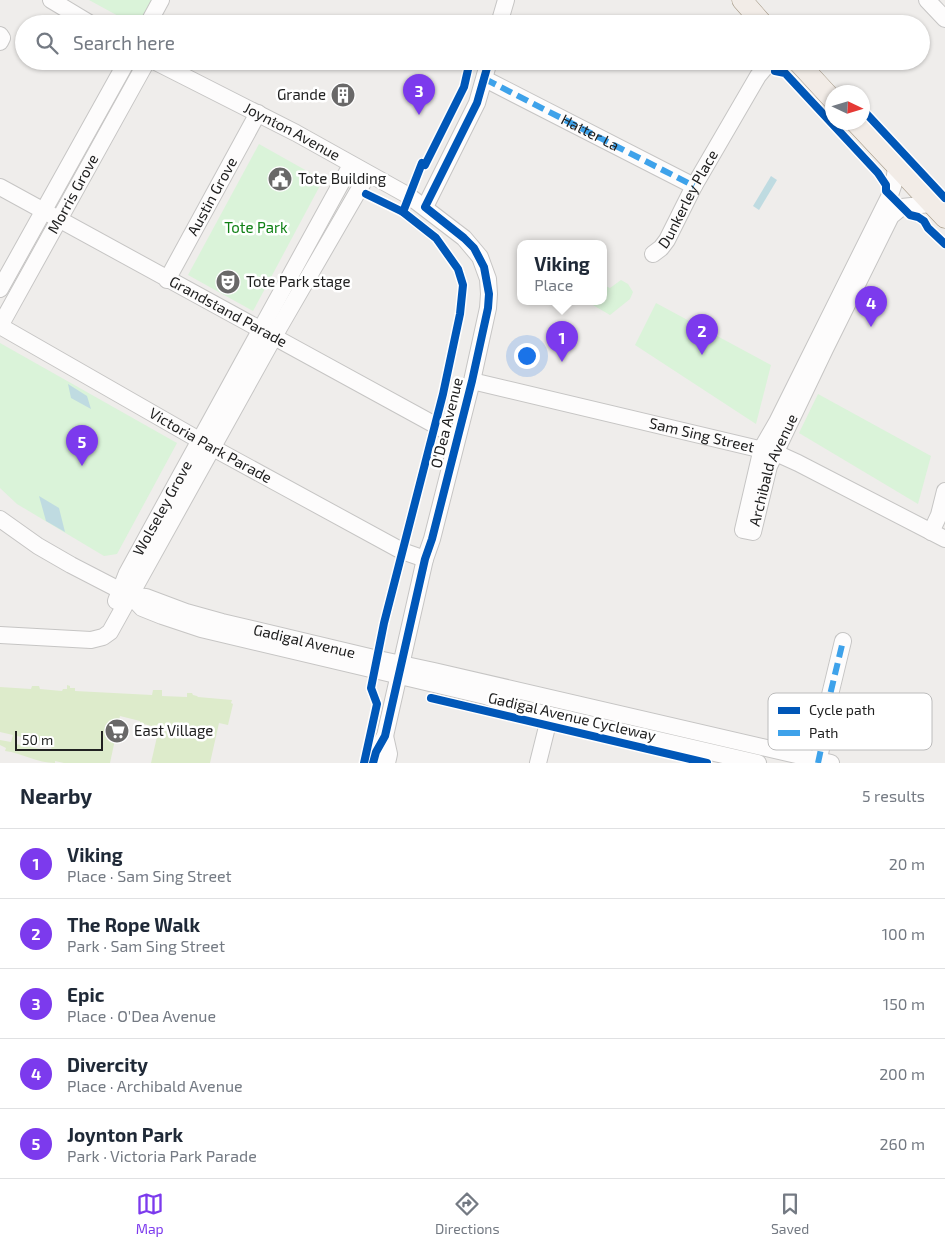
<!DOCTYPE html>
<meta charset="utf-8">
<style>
body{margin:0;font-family:"Exo 2",sans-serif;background:#f2f2f3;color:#1f2937}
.compass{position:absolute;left:825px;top:85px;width:45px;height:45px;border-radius:50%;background:#fff;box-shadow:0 1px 4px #0004;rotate:94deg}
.scale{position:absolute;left:15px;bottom:12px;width:88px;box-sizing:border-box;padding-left:5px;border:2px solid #212121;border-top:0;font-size:14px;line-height:18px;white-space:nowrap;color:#212121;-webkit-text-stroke:4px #fff;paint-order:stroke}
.you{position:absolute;left:526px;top:355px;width:18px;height:18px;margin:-12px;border:4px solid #fff;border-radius:50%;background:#1a73e8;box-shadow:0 0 0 8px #1a73e833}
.badge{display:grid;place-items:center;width:32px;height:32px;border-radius:50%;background:#7c3aed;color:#fff;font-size:16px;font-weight:700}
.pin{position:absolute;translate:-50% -41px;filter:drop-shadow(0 1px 2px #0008)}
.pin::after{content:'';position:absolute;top:26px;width:18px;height:15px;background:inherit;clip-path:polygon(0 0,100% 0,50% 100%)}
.popup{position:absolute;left:517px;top:240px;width:90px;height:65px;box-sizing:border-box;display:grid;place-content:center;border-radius:10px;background:#fff;filter:drop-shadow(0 1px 4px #0005);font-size:16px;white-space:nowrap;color:#747a83}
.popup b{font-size:19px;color:#1f2937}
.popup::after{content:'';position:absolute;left:50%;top:100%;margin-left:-10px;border:10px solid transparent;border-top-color:#fff}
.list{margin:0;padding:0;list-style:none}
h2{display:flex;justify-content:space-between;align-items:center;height:65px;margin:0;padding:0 20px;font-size:21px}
h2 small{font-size:16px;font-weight:400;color:#747a83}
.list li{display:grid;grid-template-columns:32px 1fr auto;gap:15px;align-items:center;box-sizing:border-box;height:70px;padding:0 20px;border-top:1px solid #e0e1e3}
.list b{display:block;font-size:19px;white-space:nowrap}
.list p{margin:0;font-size:16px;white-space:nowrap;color:#747a83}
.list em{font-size:16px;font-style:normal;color:#747a83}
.icon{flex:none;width:28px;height:28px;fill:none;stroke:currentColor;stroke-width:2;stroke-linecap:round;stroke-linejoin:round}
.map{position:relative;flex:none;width:945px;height:763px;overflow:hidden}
.search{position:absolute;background:#fff;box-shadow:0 1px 4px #0004;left:15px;right:15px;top:15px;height:55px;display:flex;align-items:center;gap:12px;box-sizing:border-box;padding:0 18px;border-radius:28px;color:#747a83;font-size:19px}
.sheet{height:415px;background:#fff}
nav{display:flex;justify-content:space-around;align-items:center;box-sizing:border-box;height:70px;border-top:1px solid #e0e1e3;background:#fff;font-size:14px;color:#747a83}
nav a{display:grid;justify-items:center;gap:2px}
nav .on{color:#7c3aed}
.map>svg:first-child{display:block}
.grass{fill:#ddebcb;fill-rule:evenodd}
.park{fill:#daf3d9}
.water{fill:#bfdbe1}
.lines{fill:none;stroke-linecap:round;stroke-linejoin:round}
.minor-casing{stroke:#c6c5c4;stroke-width:18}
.major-casing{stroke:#a69a87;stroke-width:21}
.minor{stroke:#fdfcfc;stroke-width:16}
.major{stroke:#f2ece7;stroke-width:20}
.quiet{stroke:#3ea2ea;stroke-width:6;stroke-dasharray:12 6;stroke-linecap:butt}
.cycleway-casing{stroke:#fff;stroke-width:11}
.cycleway{stroke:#0057b8;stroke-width:8}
.labels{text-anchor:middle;stroke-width:5;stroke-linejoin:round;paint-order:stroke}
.poi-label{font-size:15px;fill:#212121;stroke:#fff;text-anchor:start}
.street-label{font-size:15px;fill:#212121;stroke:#fff}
.park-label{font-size:15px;fill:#0f8015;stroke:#fff}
.key{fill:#fff;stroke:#bcbcbc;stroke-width:1}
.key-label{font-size:14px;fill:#212121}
</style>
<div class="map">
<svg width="945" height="763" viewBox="0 0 945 763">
<rect width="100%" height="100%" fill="#efedeb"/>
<path class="grass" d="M67 685 70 686V688H75V691L152 695 153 690H162V696L187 697V693H192L193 695 197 696 198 697 232 700 231 703 233 704 228 725 219 723 210 763H151L159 728 140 723V721L120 716 110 763H64L55 761V763C37 763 22 753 5 751L6 748 0 745V740L11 742 13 735 0 732V687L31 689 32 686H39L40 689 62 691 63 689H67ZM17 736 52 743 51 751 16 744Z"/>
<g class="park">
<path d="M89 0H152L139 24H133Z"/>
<path d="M259 144 323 180 253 311 188 275Z"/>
<path d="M621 280 628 284 633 292 630 299 610 315 586 301H603V285L610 288Z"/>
<path d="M656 303 771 365 756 424 635 345Z"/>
<path d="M0 343 177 443 117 554 104 556 17 504 0 488Z"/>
<path d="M818 394 931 456 918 504 799 433Z"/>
</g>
<g class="water">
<path d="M771 176 777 180 759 210 753 206Z"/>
<path d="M68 384 87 396 91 409 71 398Z"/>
<path d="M39 496 59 508 65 532 46 521Z"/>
</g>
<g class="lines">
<defs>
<g id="minor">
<path d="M51 0 91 24"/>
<path d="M927 0 945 19"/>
<path d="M148 24 161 0"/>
<path d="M499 24 506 0"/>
<path d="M0 35 2 38 0 42"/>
<path id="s1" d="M154 61 296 133 409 196 464 238 480 257 488 279 489 294 488 308 472 381 432 539 425 559 385 736 376 752 373 763"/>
<path id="s2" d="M485 79 694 186"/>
<path id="s3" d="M896 167 894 183 890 195 777 422 762 448 743 530 753 532 769 466 825 349 891 216 902 207 930 204"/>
<path id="s4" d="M0 187 457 437"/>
<path d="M425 207 477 103 489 61"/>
<path id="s5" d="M653 254 661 248 667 240 694 186 758 76 768 64 774 61"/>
<path id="s6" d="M167 280 258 113"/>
<path d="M0 289 127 61"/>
<path id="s7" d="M0 326 213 448 402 551 425 559"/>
<path id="s8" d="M0 326 147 61"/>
<path id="s9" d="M472 381 776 453 798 463 945 539"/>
<path id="s10" d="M0 519 38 546 71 565 131 596 146 597 186 612 222 622 378 659 434 671 831 763"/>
<path d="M931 532 939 515 945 491"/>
<path d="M131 596 142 608 162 616 201 629 485 696 520 708 758 763"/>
<path id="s11" d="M116 601 127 573 351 165"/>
<path d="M0 635 91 640 103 637 110 632 280 326 368 174"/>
<path d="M385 736 389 754 387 763"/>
<path d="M538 763 550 715"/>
<path d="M818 763 828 716 829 699 843 641"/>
</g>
<g id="major">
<path d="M742 0 763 24"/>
<path d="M797 61 832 99"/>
<path d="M855 122 945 218"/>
</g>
</defs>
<use href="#minor" class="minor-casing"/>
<use href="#major" class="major-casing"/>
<use href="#minor" class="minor"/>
<use href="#major" class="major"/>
<g class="quiet">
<path d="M485 79 694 186"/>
<path d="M818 763 828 716 829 699 843 641"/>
</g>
<defs>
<g id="cycleway">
<path d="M775 71 785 73 878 173 886 185V191L910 215 918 217 924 221 928 228 945 244"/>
<path d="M862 109 945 198"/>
<path d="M403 212 422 163 425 165 464 87 470 61"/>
<path d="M431 698 707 763"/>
<path d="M364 763 377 704 371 688 384 623 443 394 460 314 463 285 458 269 436 238 403 212 366 194"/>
<path d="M373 763 376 752 385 736 425 559 432 539 472 381 488 308 489 294 484 267 474 248 464 238 425 207 477 103 489 61"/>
</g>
</defs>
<use href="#cycleway" class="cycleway-casing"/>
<use href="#cycleway" class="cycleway"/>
</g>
<defs>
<symbol id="building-disc" viewBox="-11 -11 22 22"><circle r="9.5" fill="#696868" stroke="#fff"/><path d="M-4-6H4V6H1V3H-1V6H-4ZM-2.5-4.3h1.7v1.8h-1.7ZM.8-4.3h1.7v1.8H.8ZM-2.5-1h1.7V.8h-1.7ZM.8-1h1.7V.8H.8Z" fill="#fff"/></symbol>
<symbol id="civic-disc" viewBox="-11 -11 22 22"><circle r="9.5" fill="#696868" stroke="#fff"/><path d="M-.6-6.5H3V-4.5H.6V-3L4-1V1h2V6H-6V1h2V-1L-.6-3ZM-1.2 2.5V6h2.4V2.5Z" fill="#fff"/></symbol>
<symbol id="theatre-disc" viewBox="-11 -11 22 22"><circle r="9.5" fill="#696868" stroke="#fff"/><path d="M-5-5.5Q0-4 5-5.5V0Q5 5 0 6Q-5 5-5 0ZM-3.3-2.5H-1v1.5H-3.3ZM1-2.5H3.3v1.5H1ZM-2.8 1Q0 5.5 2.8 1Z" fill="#fff"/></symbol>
<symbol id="supermarket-disc" viewBox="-11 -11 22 22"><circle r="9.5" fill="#696868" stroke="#fff"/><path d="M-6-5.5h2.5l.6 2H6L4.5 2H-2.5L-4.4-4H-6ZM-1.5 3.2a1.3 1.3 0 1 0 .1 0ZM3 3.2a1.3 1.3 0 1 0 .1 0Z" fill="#fff"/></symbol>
</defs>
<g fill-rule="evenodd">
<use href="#building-disc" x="329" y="81" width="28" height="28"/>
<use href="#civic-disc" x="266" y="165" width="28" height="28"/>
<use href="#theatre-disc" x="214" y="268" width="28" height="28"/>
<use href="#supermarket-disc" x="103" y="717" width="28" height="28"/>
</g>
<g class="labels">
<g class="poi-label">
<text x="326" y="100" text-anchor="end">Grande</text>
<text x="298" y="184">Tote Building</text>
<text x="246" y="287">Tote Park stage</text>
<text x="134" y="736">East Village</text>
</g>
<g class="street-label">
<text dy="5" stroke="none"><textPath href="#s1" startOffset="155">Joynton Avenue</textPath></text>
<text dy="5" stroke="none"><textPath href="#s2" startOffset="118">Hatter La</textPath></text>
<text dy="5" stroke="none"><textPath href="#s8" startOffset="151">Morris Grove</textPath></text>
<text dy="5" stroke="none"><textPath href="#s6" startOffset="95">Austin Grove</textPath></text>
<text dy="5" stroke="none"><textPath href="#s5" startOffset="66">Dunkerley Place</textPath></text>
<text dy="5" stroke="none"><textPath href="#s4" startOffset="260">Grandstand Parade</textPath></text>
<text transform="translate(447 423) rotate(-76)" y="5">O'Dea Avenue</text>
<text dy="5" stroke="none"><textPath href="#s9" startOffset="236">Sam Sing Street</textPath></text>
<text dy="5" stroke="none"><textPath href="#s7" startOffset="242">Victoria Park Parade</textPath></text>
<text dy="5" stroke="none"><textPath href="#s3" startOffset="472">Archibald Avenue</textPath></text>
<text dy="5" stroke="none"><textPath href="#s11" startOffset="104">Wolseley Grove</textPath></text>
<text dy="5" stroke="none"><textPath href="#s10" startOffset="332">Gadigal Avenue</textPath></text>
<text transform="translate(572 717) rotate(13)" y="5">Gadigal Avenue Cycleway</text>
</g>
<g class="park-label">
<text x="256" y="233">Tote Park</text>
</g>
</g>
<rect x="768" y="693" width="164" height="57" rx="8" class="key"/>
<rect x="778" y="707" width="22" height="7" fill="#0057b8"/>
<rect x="778" y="730" width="22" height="6" fill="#3ea2ea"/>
<g class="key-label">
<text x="809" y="715">Cycle path</text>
<text x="809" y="738">Path</text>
</g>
</svg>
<svg class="compass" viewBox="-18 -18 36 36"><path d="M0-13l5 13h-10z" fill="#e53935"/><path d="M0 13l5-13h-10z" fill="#747a83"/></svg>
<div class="scale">50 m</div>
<div class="you"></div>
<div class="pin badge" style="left:562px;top:362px">1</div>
<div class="popup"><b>Viking</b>Place</div>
<div class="pin badge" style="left:702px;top:355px">2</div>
<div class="pin badge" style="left:419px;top:115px">3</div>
<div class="pin badge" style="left:871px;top:327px">4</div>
<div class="pin badge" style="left:82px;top:466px">5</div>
<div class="search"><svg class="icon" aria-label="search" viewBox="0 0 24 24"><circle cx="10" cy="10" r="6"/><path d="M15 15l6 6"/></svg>Search here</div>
</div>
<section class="sheet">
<h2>Nearby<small>5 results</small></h2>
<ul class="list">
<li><span class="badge">1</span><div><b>Viking</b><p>Place · Sam Sing Street</p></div><em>20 m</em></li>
<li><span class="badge">2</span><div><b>The Rope Walk</b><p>Park · Sam Sing Street</p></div><em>100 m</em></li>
<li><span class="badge">3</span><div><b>Epic</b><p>Place · O'Dea Avenue</p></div><em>150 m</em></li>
<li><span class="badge">4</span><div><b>Divercity</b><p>Place · Archibald Avenue</p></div><em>200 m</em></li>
<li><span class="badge">5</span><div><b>Joynton Park</b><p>Park · Victoria Park Parade</p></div><em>260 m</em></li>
</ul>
</section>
<nav>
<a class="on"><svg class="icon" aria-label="map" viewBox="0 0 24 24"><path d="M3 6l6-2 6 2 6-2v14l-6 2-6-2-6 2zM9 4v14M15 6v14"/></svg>Map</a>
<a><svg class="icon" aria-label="directions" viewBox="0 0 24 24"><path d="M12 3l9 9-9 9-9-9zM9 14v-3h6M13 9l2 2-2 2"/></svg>Directions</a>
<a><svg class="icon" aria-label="saved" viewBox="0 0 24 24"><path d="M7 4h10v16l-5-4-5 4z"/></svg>Saved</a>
</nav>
